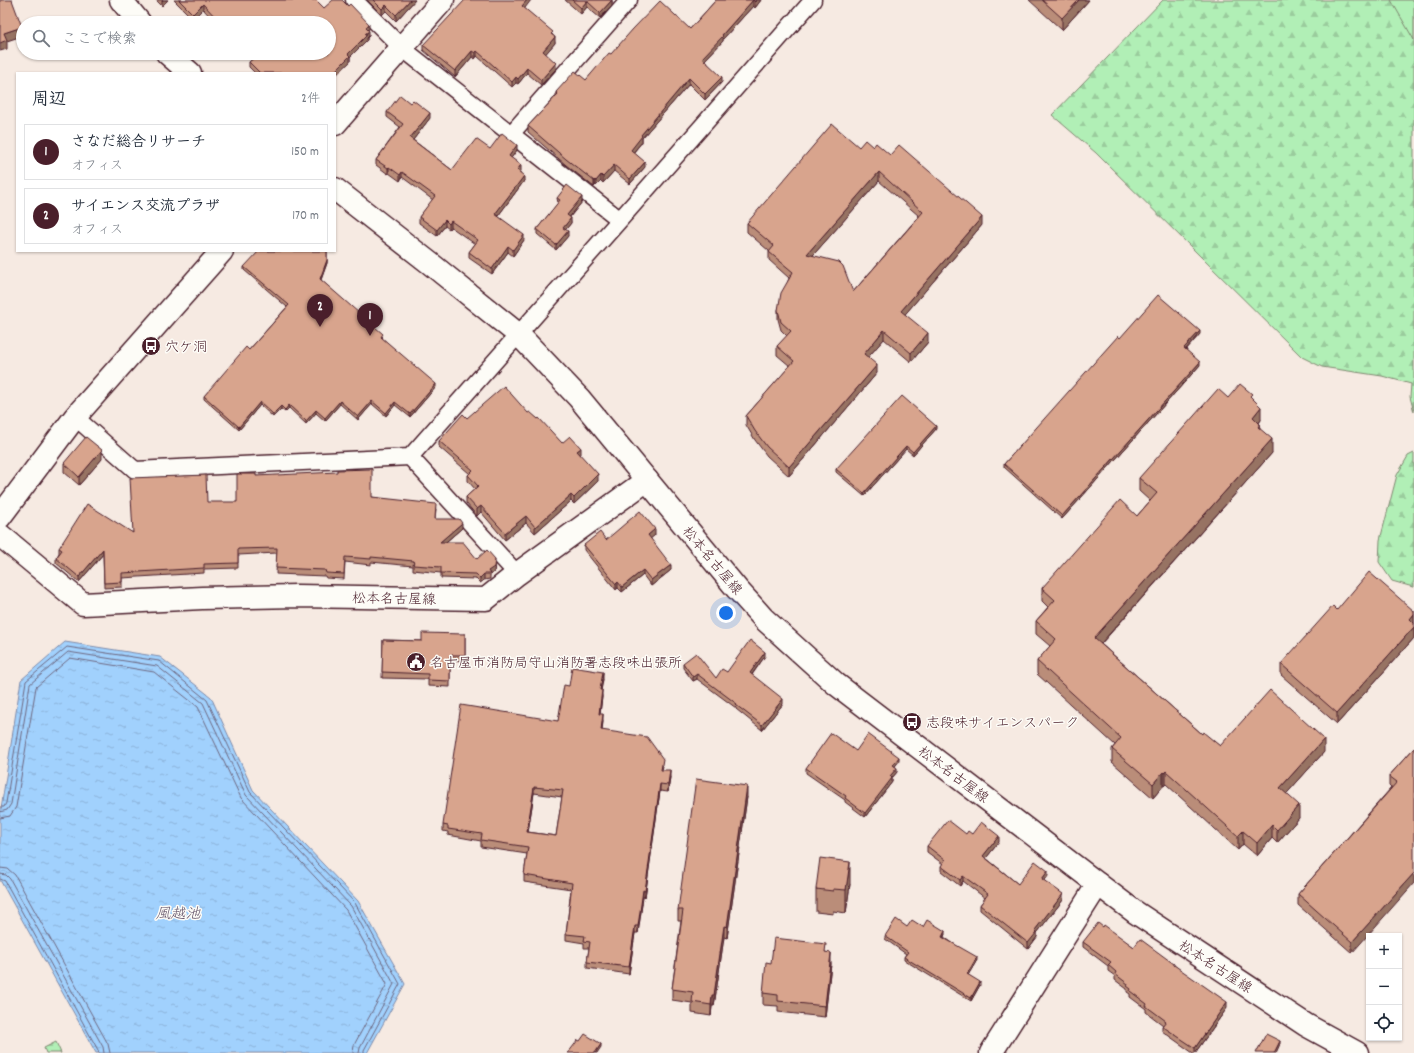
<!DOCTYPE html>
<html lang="ja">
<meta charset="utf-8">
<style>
body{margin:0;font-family:Dekko,"Klee One",sans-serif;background:#f6f6f7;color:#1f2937}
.controls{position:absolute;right:12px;bottom:12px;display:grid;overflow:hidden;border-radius:0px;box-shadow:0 1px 3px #0004}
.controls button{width:36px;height:36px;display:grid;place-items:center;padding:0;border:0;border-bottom:1px solid #e0e1e3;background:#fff;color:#1f2937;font:20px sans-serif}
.you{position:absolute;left:726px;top:613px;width:14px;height:14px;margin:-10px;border:3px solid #fff;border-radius:50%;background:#1a73e8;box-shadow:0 0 0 6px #1a73e833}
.badge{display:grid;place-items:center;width:26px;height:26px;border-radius:50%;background:#4a1f2b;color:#fff;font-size:13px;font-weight:700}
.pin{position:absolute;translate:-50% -33px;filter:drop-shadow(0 1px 2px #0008)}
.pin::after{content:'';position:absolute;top:21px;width:14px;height:12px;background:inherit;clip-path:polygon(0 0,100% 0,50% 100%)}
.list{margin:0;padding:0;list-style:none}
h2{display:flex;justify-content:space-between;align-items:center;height:52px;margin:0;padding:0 16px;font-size:17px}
h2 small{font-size:13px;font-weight:400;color:#747a83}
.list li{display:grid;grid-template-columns:26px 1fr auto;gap:12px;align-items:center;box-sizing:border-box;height:56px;margin:0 8px 8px;padding:0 8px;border:1px solid #e0e1e3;border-radius:0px}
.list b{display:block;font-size:15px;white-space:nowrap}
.list p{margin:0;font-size:13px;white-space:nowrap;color:#747a83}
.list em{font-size:13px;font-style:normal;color:#747a83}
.icon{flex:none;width:22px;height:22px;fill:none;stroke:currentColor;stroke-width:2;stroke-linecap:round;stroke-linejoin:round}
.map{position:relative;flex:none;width:1414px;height:1053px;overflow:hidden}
.search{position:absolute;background:#fff;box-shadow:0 1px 3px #0004;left:16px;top:16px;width:320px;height:44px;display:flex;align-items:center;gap:10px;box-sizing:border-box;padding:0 14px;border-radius:22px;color:#747a83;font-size:15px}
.panel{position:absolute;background:#fff;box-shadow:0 1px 3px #0004;left:16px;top:72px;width:320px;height:180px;border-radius:0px}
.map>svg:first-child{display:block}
.forest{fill:url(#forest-firs);stroke:#7e8770}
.park{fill:#b1efb6;stroke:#7e8770}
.water{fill:url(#water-ripples);stroke:#7e8aa9}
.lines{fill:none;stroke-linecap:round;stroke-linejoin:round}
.shore{stroke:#6d667f;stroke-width:1}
.street-casing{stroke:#4a1f2b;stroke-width:19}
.secondary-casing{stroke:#4a1f2b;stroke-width:25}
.street{stroke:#fdfcf7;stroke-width:16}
.secondary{stroke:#fdfcf7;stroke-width:22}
.wall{fill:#ba8d79;stroke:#4a1f2b;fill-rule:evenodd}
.shaded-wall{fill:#977363;stroke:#4a1f2b}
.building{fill:#d8a48d;stroke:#4a1f2b;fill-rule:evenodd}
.labels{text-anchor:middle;stroke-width:3;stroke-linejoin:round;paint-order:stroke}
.poi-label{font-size:14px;fill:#4a1f2b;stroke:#fdfcf7;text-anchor:start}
.street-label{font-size:14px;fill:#4a1f2b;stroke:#fdfcf7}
.water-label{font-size:15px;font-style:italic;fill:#64546a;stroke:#fdfcf7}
</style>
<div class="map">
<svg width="1414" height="1053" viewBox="0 0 1414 1053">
<defs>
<pattern id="forest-firs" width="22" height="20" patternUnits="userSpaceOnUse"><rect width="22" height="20" fill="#b1efb6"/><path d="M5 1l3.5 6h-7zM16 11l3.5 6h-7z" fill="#9acc9d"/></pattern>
<pattern id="water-ripples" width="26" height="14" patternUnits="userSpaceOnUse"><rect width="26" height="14" fill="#a1d1fd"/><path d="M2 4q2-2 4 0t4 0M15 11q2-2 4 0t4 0" fill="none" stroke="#8cb3d9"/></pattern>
</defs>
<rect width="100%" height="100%" fill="#f6eae2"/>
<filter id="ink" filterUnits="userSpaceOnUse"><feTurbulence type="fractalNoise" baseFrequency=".025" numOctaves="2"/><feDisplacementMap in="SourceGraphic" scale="8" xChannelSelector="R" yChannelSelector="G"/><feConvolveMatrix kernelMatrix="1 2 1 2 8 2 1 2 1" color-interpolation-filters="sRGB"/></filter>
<g filter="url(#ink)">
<g class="forest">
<path d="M1163 0H1414V412L1410 397 1411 384 1382 376 1322 367 1302 357 1096 153 1052 115Z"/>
<path d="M1414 453V587H1413L1392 581 1379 562 1380 540 1397 475 1408 456Z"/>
<path d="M56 1042 61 1053H46L44 1048Z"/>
</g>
<path class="park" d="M1391 0H1414V40Z"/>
<path class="water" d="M65 642 160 657 211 697 253 790 358 901 405 984 367 1053H96L0 880V815L21 680Z"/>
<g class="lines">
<g class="shore">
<path d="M0 807H4L6 803 26 681 67 647 159 661 207 700 250 792 355 903 400 984 364 1050V1053"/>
<path d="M0 812 7 810 11 804 30 684 68 652 157 666 203 703 246 795 351 906 394 984 360 1048 359 1053"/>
<path d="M0 818 10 816 16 807 36 687 70 658 154 672 198 707 241 798 346 910 387 984 354 1045 353 1053"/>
<path d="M0 868 8 869 15 875 108 1044 110 1053"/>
<path d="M0 874 6 875 10 879 103 1047 104 1053"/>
<path d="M0 879 5 881 98 1050 99 1053"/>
</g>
<defs>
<g id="street">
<path d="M354 0 402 48 619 219"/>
<path d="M511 134 629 0"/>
<path d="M75 417 135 470 410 457C545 306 679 152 813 0"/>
<path d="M410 457 517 574"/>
</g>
<g id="secondary">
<path d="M121 0 140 23"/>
<path d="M167 53 190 73"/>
<path d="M335 124 443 0"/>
<path d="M335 189 431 264 519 335 579 398 737 589 764 619 836 684 1098 884 1135 912 1306 1025 1357 1053"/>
<path d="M0 517 75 417 222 251"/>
<path d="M0 535 83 604 202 598 297 596 486 599 517 574 647 480"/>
<path d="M991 1053 1098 884"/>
</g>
</defs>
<use href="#street" class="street-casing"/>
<use href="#secondary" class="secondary-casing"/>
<use href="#street" class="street"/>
<use href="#secondary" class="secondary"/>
</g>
<g class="wall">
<path d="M156 0H168L162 6Z"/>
<path d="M174 0H316L324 8 369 29 368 30 369 36 367 38V40L350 57V62L335 73H255L249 67V62L252 59 246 53H329V23H216L203 9 193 19Z"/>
<path d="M367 0H415L396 21 386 11 382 15Z"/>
<path d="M565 0H612V5L600 18 587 7 581 14Z"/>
<path d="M716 0H761L755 8 753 6 723 39V41L705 60 722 82 705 100 689 84 642 138V142L634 152 645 167 630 184 614 171 603 183 601 181 596 186 595 185 594 187 566 165 528 132V126L556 96V92L586 80 611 54 690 29Z"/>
<path d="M1029 0H1089L1062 30Z"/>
<path d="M524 8 553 35 555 43 545 54 556 69 541 85 527 73 518 84 516 83 512 87 477 56 475 59 472 57 455 77 423 50V45Z"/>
<path d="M387 112 430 118 413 140 452 170 490 149 517 150 511 158 521 171 520 172 524 181 498 216 524 240 513 256 508 252 492 274 469 258V252L475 244 451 227 449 229 445 226 437 236 419 223V217L433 200 402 177 400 181 389 173 388 174 376 165V160L400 127 387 117Z"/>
<path d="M859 147H873L890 155 982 225 905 314 928 342 911 362 884 339 868 357 877 373 789 476 767 456 755 440 746 425V416L790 366 777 355V346L787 336 781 330 778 319V310L789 278 769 260V251L747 232V223ZM879 181 919 216 853 292 813 255Z"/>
<path d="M557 198 582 202 570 217 571 223 565 230 568 236 556 250 537 234V229L558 203Z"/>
<path d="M327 251V263L321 280 383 337 382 338 436 387 410 417 395 405 386 416 372 404 358 420 340 404 325 421 316 413 306 424 289 408 285 412 281 409 273 417 260 405 239 430 204 399V396L249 350 287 307 244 270V267Z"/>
<path d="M1200 334 1186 350 1200 365 1062 519 1004 467V464L1120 338Z"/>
<path d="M1228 398H1252L1261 420 1259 423 1260 429 1272 453 1101 644 1202 734 1220 746 1324 752 1286 794 1299 818 1277 843 1272 838 1257 856 1243 844 1238 850 1166 784 1164 786H1163L1153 798 1112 762V749L1115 745 1037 674V661L1050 646 1036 634V621L1048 607 1042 601V588L1137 516 1150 501 1139 491V478Z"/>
<path d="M528 413 538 419 562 443 581 454 580 455 598 481 574 504 571 501 535 533 526 523 505 540 481 512 477 516 466 503V497L475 489 468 481V475L470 474 439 447V441L467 418Z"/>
<path d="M936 429 913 455 906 449 864 496 836 472V469Z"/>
<path d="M102 459 79 485 64 472V463Z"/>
<path d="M256 476 372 497 436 509 435 519 462 528 446 542 477 559 495 565 494 572 490 575V579L484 580 480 583 476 579 441 578V573L413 570V566L371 562V565L345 562 344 579 326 578 325 576 276 574 277 553 238 555V568L204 569V573L122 578V587L104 588 103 554 79 582 56 563V558L59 553V548L133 532 237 502Z"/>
<path d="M655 535 650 538 671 570 651 586 643 575 622 592 618 588 616 590 584 550V545L606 540Z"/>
<path d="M1337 610 1414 611V638L1337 724 1281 675V664Z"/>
<path d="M465 634V661L450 660V687L428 686V679L382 678 383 640 422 641Z"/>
<path d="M765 656 752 675 783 704 762 730 736 709V708L697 679 693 681 683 668V663L716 678 727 672Z"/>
<path d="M603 679 601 690 602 697 600 714 603 721 602 731 663 766 662 770 670 777 668 792 660 791 645 897H643L638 933H635L629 974 587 968V962L589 948H584V943L566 940V934L571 889 524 882V875L527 854 481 847V841L448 835V832L443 831V825L558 721 569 686ZM534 793 562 797 556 836 528 832Z"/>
<path d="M1414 748 1352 953 1298 905V894L1391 788 1389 786V776Z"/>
<path d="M856 751 899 761 895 766 897 772 892 778V782L865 817 845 802V800L806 773V768Z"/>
<path d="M747 797 727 938 724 937 714 1006H712L711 1016 692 1013V1003L672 1000V989L681 921H678V910Z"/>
<path d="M972 834 999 842 986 858 1018 884 1048 876 1044 881 1063 900 1037 933V937L1028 949 980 910V905L985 898 963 881 960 886 941 871V866L943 864 927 852V846Z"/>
<path d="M850 884 846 913 833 911V914L816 912V889Z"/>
<path d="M907 927H923L945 934 944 937 977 960 968 975 980 985 971 1001 904 960V957L906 954 885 939V936Z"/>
<path d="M1103 927 1134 947 1174 965 1227 1008 1195 1053H1193L1162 1031V1026L1163 1025 1146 1012V1009L1130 997V994L1127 992V989L1115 980V976L1108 971V966L1083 947V942Z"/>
<path d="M826 952 831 964 825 1017 778 1012V1006L763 1005V993L771 963Z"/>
</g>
<g class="shaded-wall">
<path d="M163 0H168L162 6V1Z"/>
<path d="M410 0H415L396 21V15Z"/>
<path d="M527 0H531L522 12V6Z"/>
<path d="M612 0V5L600 18V13Z"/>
<path d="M753 0V6L723 39V41L702 63V58Z"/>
<path d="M756 0H761L755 8V2Z"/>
<path d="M1079 0H1089L1062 30V18Z"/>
<path d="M587 1V7L581 14V8Z"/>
<path d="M203 4V9L193 19V14Z"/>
<path d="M386 5V11L382 15V9Z"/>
<path d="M369 24V29L366 33V28Z"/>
<path d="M22 27V36L7 41V49L0 51V43L4 33Z"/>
<path d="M369 31V36L367 38V40L350 57V62L335 76V73H333L348 54Z"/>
<path d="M555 37V43L543 57V51Z"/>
<path d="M472 51V57L455 77V71Z"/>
<path d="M477 51V56L475 59V53Z"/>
<path d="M556 63V69L541 85V80Z"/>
<path d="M527 68V73L518 84V79Z"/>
<path d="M516 77V83L512 87V82Z"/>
<path d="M722 77V82L705 100V94Z"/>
<path d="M689 78V84L642 138V142L631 155V150L641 135Z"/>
<path d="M430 113V118L410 144V138Z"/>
<path d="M517 145V150L509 161V156Z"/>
<path d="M645 162V167L630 184V179Z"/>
<path d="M521 165V171L517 176V170Z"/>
<path d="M614 165V171L603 183V177Z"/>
<path d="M389 167V173L388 174V168Z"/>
<path d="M402 172V177L400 181V175Z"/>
<path d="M879 172V181L807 262V254Z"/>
<path d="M601 175V181L596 186V181Z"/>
<path d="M524 176V181L495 220V214Z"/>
<path d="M595 180V185L594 187V181Z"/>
<path d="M582 197V202L567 220V215Z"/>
<path d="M982 217V225L901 319V311Z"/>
<path d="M571 218V223L563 233V228Z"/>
<path d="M445 220V226L437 236V230Z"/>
<path d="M451 221V227L449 229V224Z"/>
<path d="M568 231V236L556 250V245Z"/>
<path d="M524 235V240L513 256V250Z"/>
<path d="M508 246V252L492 274V269Z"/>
<path d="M327 260V263L320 282V279Z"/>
<path d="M884 330V339L864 362V354Z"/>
<path d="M1200 331V334L1184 351V348Z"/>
<path d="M928 333V342L911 362V353Z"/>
<path d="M1200 362V365L1062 519V516Z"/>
<path d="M877 365V373L789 476V467Z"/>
<path d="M436 384V387L410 417V414Z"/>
<path d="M340 401V404L325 421V418Z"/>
<path d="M372 401V404L358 420V417Z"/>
<path d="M260 402V405L239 430V427Z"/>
<path d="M395 402V405L386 416V413Z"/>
<path d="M289 405V408L285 412V410Z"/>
<path d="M281 406V409L273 417V414Z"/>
<path d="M1261 407V420L1253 430V417Z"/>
<path d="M316 410V413L306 424V421Z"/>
<path d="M936 426V429L913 455V452Z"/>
<path d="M1272 439V453L1094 651V638Z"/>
<path d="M906 446V449L864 496V493Z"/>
<path d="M581 448V454L577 458V451Z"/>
<path d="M102 450V459L79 485V477Z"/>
<path d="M598 474V481L574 504V498Z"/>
<path d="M571 495V501L535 533V527Z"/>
<path d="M481 506V512L477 516V509Z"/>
<path d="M526 516V523L505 540V533Z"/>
<path d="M462 523V528L440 547V542Z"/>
<path d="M655 529V535L648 541V535Z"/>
<path d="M103 549V554L79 582V577Z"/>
<path d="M495 559V565L494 572 490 575V574L488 571Z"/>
<path d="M671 565V570L651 586V580Z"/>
<path d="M643 570V575L622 592V587Z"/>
<path d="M484 574V580L480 583V578Z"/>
<path d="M618 582V588L616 590V584Z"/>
<path d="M1414 614V624L1410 619Z"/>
<path d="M1414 627V638L1337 724V713Z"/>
<path d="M765 652V656L750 677V673Z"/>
<path d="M603 672V679L600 697V690Z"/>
<path d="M697 674V679L693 681V677Z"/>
<path d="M602 690V697L599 720V714Z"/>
<path d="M783 699V704L762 730V725Z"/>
<path d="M603 714V721L601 737V730Z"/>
<path d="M1324 739V752L1280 801V788Z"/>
<path d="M899 757V761L893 769V765Z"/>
<path d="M897 768V772L892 778V782L865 817V813L890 776Z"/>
<path d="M670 770V777L668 792V785Z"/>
<path d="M1166 771V784L1164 786V773Z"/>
<path d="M1163 772V786L1153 798V784Z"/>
<path d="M660 784V791L645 897V891Z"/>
<path d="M747 786V797L727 938V927Z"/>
<path d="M534 787V793L527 838V832Z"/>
<path d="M1299 805V818L1277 843V830Z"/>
<path d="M1272 825V838L1257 856V843Z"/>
<path d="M1243 831V844L1238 850V836Z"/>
<path d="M999 836V842L983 862V856Z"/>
<path d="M850 862V884L846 913V890Z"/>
<path d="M1048 871V876L1042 884V879Z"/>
<path d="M1414 873V883L1352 953V942Z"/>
<path d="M963 876V881L960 886V880Z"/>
<path d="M643 890V897L638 933V926Z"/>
<path d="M1063 894V900L1037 933V937L1028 949V943L1035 930Z"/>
<path d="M635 926V933L629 974V967Z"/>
<path d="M724 926V937L714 1006V995Z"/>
<path d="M945 931V934L942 940V937Z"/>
<path d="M831 953V964L825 1017V1006Z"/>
<path d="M977 957V960L967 977V974Z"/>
<path d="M980 982V985L971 1001V998Z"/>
<path d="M712 995V1006L711 1016V1005Z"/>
<path d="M1227 1002V1008L1195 1053V1048Z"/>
<path d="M1280 1041V1044L1276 1053H1274Z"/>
<path d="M601 1044V1047L597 1053H595Z"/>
</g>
<g class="building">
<path d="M0 0H12L22 27 4 33 7 40 0 43Z"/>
<path d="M179 0H316L324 8 333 0H342L348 6 350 4 369 24 366 28 369 31 365 34 367 35 348 54 350 56 333 73H260L249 62 255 57 251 53H329V23H221L203 4 193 14Z"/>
<path d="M373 0H410L396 15 386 5 382 9Z"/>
<path d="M465 0H527L522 6 553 32 551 34 555 37 543 51 556 63 541 80 527 68 518 79 516 77 512 82 477 51 475 53 472 51 455 71 423 45Z"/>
<path d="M572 0H612L600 13 587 1 581 8Z"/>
<path d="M716 0H756L755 2 753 0 722 35 723 36 702 58 722 77 705 94 689 78 641 135 642 136 631 150 645 162 630 179 614 165 603 177 601 175 596 181 595 180 594 181 566 159 528 126 558 94 556 92 575 71 586 80 609 53 611 54 633 29 660 1 690 29Z"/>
<path d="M1042 0H1079L1062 18Z"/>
<path d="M400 95 410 103 413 100 430 113 410 138 452 170 476 139 490 149 502 133 517 145 509 156 521 165 517 170 524 176 495 214 524 235 513 250 508 246 492 269 469 252 478 240 451 221 449 224 445 220 437 230 419 217 435 196 402 172 400 175 389 167 388 168 376 160 403 124 387 112Z"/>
<path d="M832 124 859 147 865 140 873 147 876 143 890 155 899 145 982 217 901 311 928 333 911 353 884 330 864 354 877 365 789 467 767 447 755 431 746 416 794 361 777 346 791 331 781 322 778 310 781 293 793 272 769 252 774 246 747 223ZM879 172 923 212 853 292 843 266 839 262 807 254Z"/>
<path d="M567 185 582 197 567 215 571 218 563 228 568 231 556 245 537 229 560 200 557 198Z"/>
<path d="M259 251H327V260L320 279 383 334 381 337 436 384 410 414 395 402 386 413 372 401 358 417 340 401 325 418 316 410 306 421 289 405 285 410 281 406 273 414 260 402 239 427 204 396 246 347 249 350 289 305 244 267Z"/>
<path d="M1158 295 1200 331 1184 348 1200 362 1062 516 1004 464 1118 336 1120 338Z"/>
<path d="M1240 384 1252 394 1250 396 1261 407 1253 417 1260 424 1258 427 1272 439 1094 638 1202 734 1203 732 1220 746 1270 690 1324 739 1280 788 1299 805 1277 830 1272 825 1257 843 1243 831 1238 836 1166 771 1164 773 1163 772 1153 784 1112 749 1121 738 1037 661 1056 639 1036 621 1055 600 1042 588 1120 500 1137 516 1157 493 1139 478 1218 389 1228 398Z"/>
<path d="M504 386 528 413 530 412 538 419 539 418 562 443 570 436 581 448 577 451 598 474 574 498 571 495 535 527 526 516 505 533 481 506 477 509 466 497 478 486 468 475 473 470 439 441 463 414 467 418Z"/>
<path d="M902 396 936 426 913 452 906 446 864 493 836 469Z"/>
<path d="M86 437 102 450 79 477 64 463Z"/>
<path d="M372 469V497L436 504 435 519H459L462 523 440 542H463L477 559 487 550 495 559 494 567 488 571 490 574H484L480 578 476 574 441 573V567L413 565 414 561 371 557V559L345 557 344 574 326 573 325 570 276 568 277 548 238 549V563L204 564V568L122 573V582L104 583 103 549 79 577 56 558 62 550 59 548 87 504 133 533 130 478 206 475 207 502H237V474H256V476L337 472V470Z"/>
<path d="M640 511 655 529 648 535 671 565 651 580 643 570 622 587 618 582 616 584 584 545 600 532 606 540Z"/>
<path d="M1369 572 1414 611V614L1410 619 1414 623V627L1337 713 1281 664 1333 606 1337 610Z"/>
<path d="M422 633 465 634V655H450V681L428 680V674L382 672 383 640 422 641Z"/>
<path d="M750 640 765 652 750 673 783 699 762 725 736 705 737 704 697 674 693 677 683 663 696 653 716 678 722 669 727 672Z"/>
<path d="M572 667 603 672 600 690H602L599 714H603L601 730 647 737 663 759 661 770H670L668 785 660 784 645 891 643 890 638 926H635L629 967 587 962 590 942 584 941 585 936 566 934 572 883 524 875 528 847 481 840 482 834 448 829V826L443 825 461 705 558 721 564 685 569 686ZM534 787 563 790 556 836 527 832Z"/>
<path d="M831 733 856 751 868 734 899 757 893 765 897 768 890 776 892 778 865 813 845 798 846 796 806 768Z"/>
<path d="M1414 748V873L1352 942 1298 894 1397 782 1389 776Z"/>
<path d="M696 779 747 786 727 927 724 926 714 995H712L711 1005 692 1002 693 992 672 989 683 910H678Z"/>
<path d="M948 820 966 834 968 831 972 834 981 822 999 836 983 856 1018 884 1035 861 1048 871 1042 879 1063 894 1035 930 1037 932 1028 943 980 905 988 894 963 876 960 880 941 866 945 860 927 846Z"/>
<path d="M820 858 850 862 846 890 833 889V891L816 889Z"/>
<path d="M896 919 907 927 912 920 923 927 927 920 945 931 942 937 977 957 967 974 980 982 971 998 904 957 908 952 885 936Z"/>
<path d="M1098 923 1103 927 1104 925 1134 947 1140 939 1174 964V965L1227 1002 1195 1048 1162 1026 1166 1021 1146 1006 1147 1004 1130 991 1131 989 1127 986 1128 984 1115 974 1116 972 1108 965 1111 962 1083 942Z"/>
<path d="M774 938 826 944 825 952 831 953 825 1006 778 1001V995L763 993 766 962 771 963Z"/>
<path d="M585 1034 601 1044 595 1053H568L578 1040 580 1041Z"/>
<path d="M1266 1034 1280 1041 1274 1053H1256Z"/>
</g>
</g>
<defs>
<symbol id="bus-disc" viewBox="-11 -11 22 22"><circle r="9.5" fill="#4a1f2b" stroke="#fdfcf7"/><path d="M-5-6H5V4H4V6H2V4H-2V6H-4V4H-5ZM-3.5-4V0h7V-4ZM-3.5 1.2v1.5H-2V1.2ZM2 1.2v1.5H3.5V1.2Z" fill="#fff"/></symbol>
<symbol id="civic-disc" viewBox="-11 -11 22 22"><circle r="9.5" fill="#4a1f2b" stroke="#fdfcf7"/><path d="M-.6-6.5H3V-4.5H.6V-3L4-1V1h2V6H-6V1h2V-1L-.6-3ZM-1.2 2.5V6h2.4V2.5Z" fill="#fff"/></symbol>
</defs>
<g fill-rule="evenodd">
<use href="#bus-disc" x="140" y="335" width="22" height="22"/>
<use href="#civic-disc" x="405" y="651" width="22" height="22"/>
<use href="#bus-disc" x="901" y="711" width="22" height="22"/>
</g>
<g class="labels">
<g class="poi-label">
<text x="165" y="351">穴ケ洞</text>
<text x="430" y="667">名古屋市消防局守山消防署志段味出張所</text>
<text x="926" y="727">志段味サイエンスパーク</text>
</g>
<g class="street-label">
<text transform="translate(713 560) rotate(50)" y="5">松本名古屋線</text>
<text transform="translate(394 598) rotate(1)" y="5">松本名古屋線</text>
<text transform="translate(954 774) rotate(37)" y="5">松本名古屋線</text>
<text transform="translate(1216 966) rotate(33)" y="5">松本名古屋線</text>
</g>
<g class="water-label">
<text x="178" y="918">風越池</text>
</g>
</g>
</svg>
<div class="controls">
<button>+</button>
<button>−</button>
<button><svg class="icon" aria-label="locate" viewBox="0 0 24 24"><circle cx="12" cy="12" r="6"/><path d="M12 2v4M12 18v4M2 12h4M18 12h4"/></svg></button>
</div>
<div class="you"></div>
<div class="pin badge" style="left:370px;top:336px">1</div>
<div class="pin badge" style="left:320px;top:327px">2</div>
<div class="search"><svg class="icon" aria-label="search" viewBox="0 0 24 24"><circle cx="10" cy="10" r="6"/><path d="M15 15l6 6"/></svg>ここで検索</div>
<section class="panel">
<h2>周辺<small>2件</small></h2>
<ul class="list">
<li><span class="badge">1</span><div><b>さなだ総合リサーチ</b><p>オフィス</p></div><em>150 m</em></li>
<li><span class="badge">2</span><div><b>サイエンス交流プラザ</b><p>オフィス</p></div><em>170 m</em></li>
</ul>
</section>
</div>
